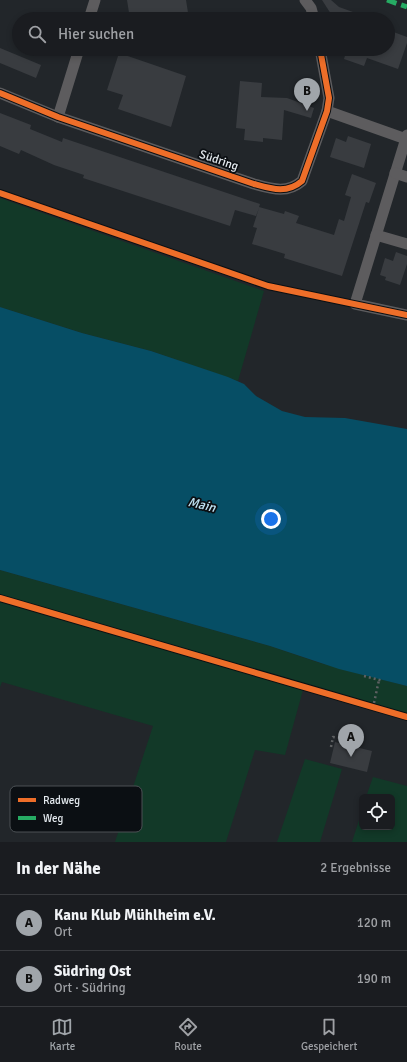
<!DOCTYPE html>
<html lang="de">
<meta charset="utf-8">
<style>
body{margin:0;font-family:Signika,sans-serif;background:#232529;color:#f1f3f6}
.controls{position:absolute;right:12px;bottom:12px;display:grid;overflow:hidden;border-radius:6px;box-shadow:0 2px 6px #0003}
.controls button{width:36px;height:36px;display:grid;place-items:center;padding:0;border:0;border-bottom:1px solid #383a3e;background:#1a1c20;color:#f1f3f6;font:20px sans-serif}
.you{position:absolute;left:271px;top:519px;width:14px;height:14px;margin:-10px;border:3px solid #fff;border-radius:50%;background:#1a73e8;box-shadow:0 0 0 6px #1a73e833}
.badge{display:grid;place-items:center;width:26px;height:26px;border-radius:50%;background:#a0a5aa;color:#111;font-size:13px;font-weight:700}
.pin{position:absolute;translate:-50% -33px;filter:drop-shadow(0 1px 2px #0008)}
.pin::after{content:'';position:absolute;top:21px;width:14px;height:12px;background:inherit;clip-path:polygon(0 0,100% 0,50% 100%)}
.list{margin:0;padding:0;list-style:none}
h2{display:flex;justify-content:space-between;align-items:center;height:52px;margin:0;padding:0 16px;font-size:17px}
h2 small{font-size:13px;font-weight:400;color:#9fa1a5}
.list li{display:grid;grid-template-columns:26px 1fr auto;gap:12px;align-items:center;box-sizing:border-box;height:56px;padding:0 16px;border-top:1px solid #383a3e}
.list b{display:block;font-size:15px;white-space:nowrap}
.list p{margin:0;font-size:13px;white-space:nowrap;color:#9fa1a5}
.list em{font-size:13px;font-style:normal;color:#9fa1a5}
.icon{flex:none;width:22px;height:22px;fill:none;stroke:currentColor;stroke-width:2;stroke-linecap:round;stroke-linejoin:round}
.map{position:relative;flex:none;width:407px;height:842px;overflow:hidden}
.search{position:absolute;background:#1a1c20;box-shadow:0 2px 6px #0003;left:12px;right:12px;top:12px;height:44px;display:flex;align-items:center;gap:10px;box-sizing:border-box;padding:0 14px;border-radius:22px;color:#9fa1a5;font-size:15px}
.sheet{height:164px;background:#1a1c20}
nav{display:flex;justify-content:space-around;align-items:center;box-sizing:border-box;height:56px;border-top:1px solid #383a3e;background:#1a1c20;font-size:11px;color:#9fa1a5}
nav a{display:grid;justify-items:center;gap:2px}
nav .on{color:#a0a5aa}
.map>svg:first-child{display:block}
.green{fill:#123928}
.water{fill:#064e65}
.building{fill:#393c40}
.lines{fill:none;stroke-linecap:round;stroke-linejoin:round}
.path{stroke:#5f6163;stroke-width:2.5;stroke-dasharray:2 3;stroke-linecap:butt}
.service{stroke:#5d5c5e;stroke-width:5.5}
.minor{stroke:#5d5c5e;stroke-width:11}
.quiet{stroke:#26ab63;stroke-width:5;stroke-dasharray:10 5;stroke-linecap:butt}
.cycleway-casing{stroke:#0b0f13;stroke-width:8}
.cycleway{stroke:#ee6e29;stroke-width:6}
.labels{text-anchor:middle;stroke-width:3.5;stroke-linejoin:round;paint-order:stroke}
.street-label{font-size:12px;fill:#e4eaef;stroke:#0b0f13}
.water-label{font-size:13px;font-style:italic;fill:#c2e6f6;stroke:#0b0f13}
.key{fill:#0b0f13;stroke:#4c5155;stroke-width:1}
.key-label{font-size:11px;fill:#e4eaef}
</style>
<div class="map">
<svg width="407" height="842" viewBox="0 0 407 842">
<rect width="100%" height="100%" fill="#22262a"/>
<g class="green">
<path d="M0 198 264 291 238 381 151 351 82 333 0 307Z"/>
<path d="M0 570 270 646 320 663 407 686V714L0 595Z"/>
<path d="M0 602 303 690 285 755 255 750 226 842H115L153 726 2 682 0 687Z"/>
<path d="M305 759 342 769 320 842H277Z"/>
<path d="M373 777 407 786V842H352L362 811V827H392V797H366Z"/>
</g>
<path class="water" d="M0 307 82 333 151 351 228 377 244 384 256 396 282 411 305 417 345 418 407 429V686L339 669 270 646 0 570Z"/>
<g class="building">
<path d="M127 0H186L189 19H169L168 13 130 19Z"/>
<path d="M322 0H331L339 7 367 17V19H331V14Z"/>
<path d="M388 30 407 37V43L398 69 367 58 364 66 344 59 347 49H388Z"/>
<path d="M0 48 41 65 36 78 0 63Z"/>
<path d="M119 53 186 76 171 127 118 109 123 95 107 90Z"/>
<path d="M240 81 262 83 261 97 287 98 314 108 311 118 284 110 282 140 263 138V142L244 140 245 129 236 128Z"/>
<path d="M0 113 31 125 30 129 62 142 63 138 260 204 259 207 284 214 285 211 299 216 296 223 334 235 339 219 344 221 351 197 345 195 352 174 376 183 369 203 366 202 342 276 284 258 285 254 252 244 257 228 253 227 259 208 256 216 235 210 230 226 83 178 84 175 54 165 21 150 19 154 0 146Z"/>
<path d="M348 136 371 144 364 168 330 157 336 138 346 142Z"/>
<path d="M396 252 407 256V264L400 285 385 280 386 277 380 275 385 258 393 261Z"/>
<path d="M335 742 372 751 367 772 330 763Z"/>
</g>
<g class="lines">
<g class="path">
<path d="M364 676 383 681"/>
<path d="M374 703 379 680"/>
<path d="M331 747 333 737 349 739"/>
</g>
<g class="service">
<path d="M0 193 268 286 355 304"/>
<path d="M381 710 407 717"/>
</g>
<g class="minor">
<path d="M305 0 311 8 314 19"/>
<path d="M89 19 95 0"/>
<path d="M0 93 58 117 254 184C272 189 287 194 302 181L327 111 329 98 320 49"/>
<path d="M327 111 406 139"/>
<path d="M58 117 79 49"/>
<path d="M407 135 355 304 407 315"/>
<path d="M395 173 407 177"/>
<path d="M376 235 407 244"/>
</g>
<path class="quiet" d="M387 0 407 7"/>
<defs>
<g id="cycleway">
<path d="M0 93 58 117 254 184C272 189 287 194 302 181L327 111 329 98 320 49"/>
<path d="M0 193 268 286 407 315"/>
<path d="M0 598 407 717"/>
</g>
</defs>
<use href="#cycleway" class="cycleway-casing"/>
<use href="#cycleway" class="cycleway"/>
</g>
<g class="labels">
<g class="street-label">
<text transform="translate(219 160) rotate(19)" y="4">Südring</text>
</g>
<g class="water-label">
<text transform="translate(202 504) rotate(13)" y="5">Main</text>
</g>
</g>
<rect x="10" y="786" width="132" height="46" rx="6" class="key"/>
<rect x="18" y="798" width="18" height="4" fill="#ee6e29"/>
<rect x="18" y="816" width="18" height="4" fill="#26ab63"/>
<g class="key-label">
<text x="43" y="804">Radweg</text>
<text x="43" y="822">Weg</text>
</g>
</svg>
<div class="controls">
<button><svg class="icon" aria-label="locate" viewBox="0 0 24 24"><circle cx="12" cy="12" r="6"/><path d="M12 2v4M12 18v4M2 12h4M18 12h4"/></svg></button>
</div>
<div class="you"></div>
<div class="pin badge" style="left:351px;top:757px">A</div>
<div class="pin badge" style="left:307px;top:111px">B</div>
<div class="search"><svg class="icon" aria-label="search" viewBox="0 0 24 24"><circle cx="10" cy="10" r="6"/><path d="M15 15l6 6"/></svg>Hier suchen</div>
</div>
<section class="sheet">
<h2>In der Nähe<small>2 Ergebnisse</small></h2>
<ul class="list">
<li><span class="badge">A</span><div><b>Kanu Klub Mühlheim e.V.</b><p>Ort</p></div><em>120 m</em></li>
<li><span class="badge">B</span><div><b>Südring Ost</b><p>Ort · Südring</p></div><em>190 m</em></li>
</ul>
</section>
<nav>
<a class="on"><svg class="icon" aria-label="map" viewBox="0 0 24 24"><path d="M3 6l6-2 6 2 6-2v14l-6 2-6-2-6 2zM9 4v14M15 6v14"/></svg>Karte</a>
<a><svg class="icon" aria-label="directions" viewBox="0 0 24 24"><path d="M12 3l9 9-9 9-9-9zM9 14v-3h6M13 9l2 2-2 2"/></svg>Route</a>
<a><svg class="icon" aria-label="saved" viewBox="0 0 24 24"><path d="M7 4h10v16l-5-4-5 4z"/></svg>Gespeichert</a>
</nav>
